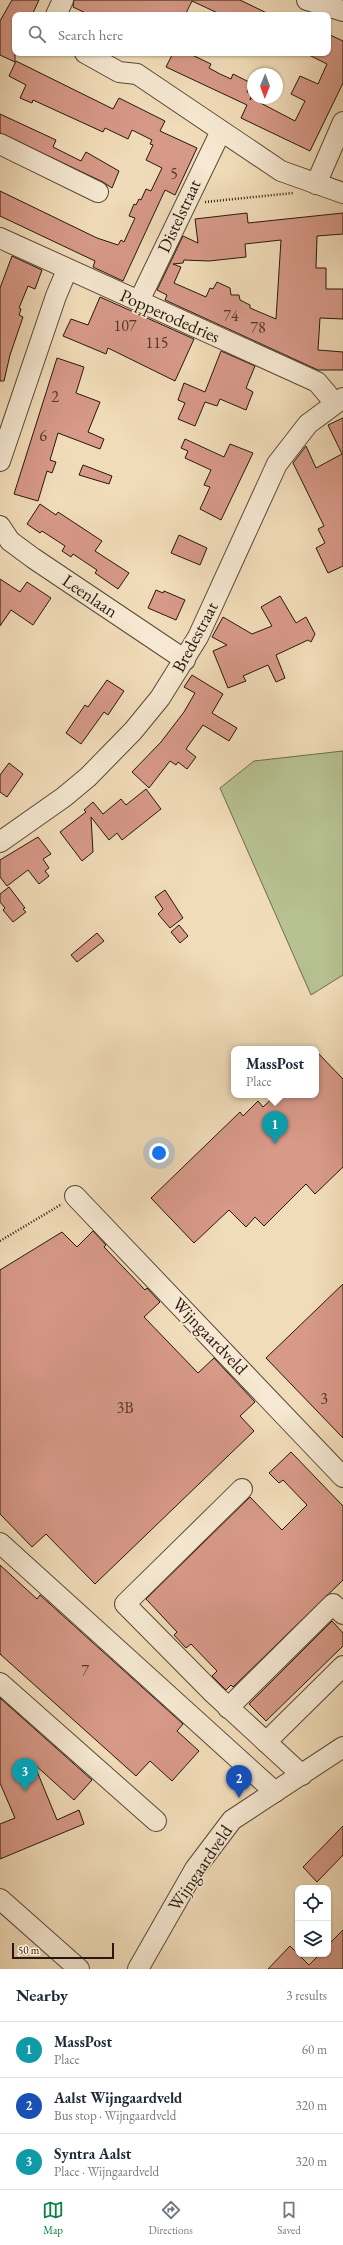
<!DOCTYPE html>
<meta charset="utf-8">
<style>
body{margin:0;font-family:"EB Garamond",serif;background:#f2f2f3;color:#1f2937}
.controls{position:absolute;right:12px;bottom:12px;display:grid;overflow:hidden;border-radius:8px;box-shadow:0 1px 3px #0004}
.controls button{width:36px;height:36px;display:grid;place-items:center;padding:0;border:0;border-bottom:1px solid #e0e1e3;background:#fff;color:#1f2937;font:20px sans-serif}
.compass{position:absolute;left:247px;top:68px;width:36px;height:36px;border-radius:50%;background:#fff;box-shadow:0 1px 3px #0004;rotate:181deg}
.scale{position:absolute;left:12px;bottom:10px;width:102px;box-sizing:border-box;padding-left:4px;border:2px solid #26180c;border-top:0;font-size:11px;line-height:14px;white-space:nowrap;color:#26180c;-webkit-text-stroke:3px #f6e8d2;paint-order:stroke}
.you{position:absolute;left:159px;top:1153px;width:14px;height:14px;margin:-10px;border:3px solid #fff;border-radius:50%;background:#1a73e8;box-shadow:0 0 0 6px #1a73e833}
.badge{display:grid;place-items:center;width:26px;height:26px;border-radius:50%;background:#0b8043;color:#fff;font-size:13px;font-weight:700}
.pin{position:absolute;translate:-50% -33px;filter:drop-shadow(0 1px 2px #0008)}
.pin::after{content:'';position:absolute;top:21px;width:14px;height:12px;background:inherit;clip-path:polygon(0 0,100% 0,50% 100%)}
.popup{position:absolute;left:231px;top:1046px;width:88px;height:52px;box-sizing:border-box;display:grid;place-content:center;border-radius:8px;background:#fff;filter:drop-shadow(0 1px 3px #0005);font-size:13px;white-space:nowrap;color:#747a83}
.popup b{font-size:15px;color:#1f2937}
.popup::after{content:'';position:absolute;left:50%;top:100%;margin-left:-8px;border:8px solid transparent;border-top-color:#fff}
.list{margin:0;padding:0;list-style:none}
h2{display:flex;justify-content:space-between;align-items:center;height:52px;margin:0;padding:0 16px;font-size:17px}
h2 small{font-size:13px;font-weight:400;color:#747a83}
.list li{display:grid;grid-template-columns:26px 1fr auto;gap:12px;align-items:center;box-sizing:border-box;height:56px;padding:0 16px;border-top:1px solid #e0e1e3}
.list b{display:block;font-size:15px;white-space:nowrap}
.list p{margin:0;font-size:13px;white-space:nowrap;color:#747a83}
.list em{font-size:13px;font-style:normal;color:#747a83}
.icon{flex:none;width:22px;height:22px;fill:none;stroke:currentColor;stroke-width:2;stroke-linecap:round;stroke-linejoin:round}
.map{position:relative;flex:none;width:343px;height:1969px;overflow:hidden}
.search{position:absolute;background:#fff;box-shadow:0 1px 3px #0004;left:12px;right:12px;top:12px;height:44px;display:flex;align-items:center;gap:10px;box-sizing:border-box;padding:0 14px;border-radius:8px;color:#747a83;font-size:15px}
.sheet{height:220px;background:#fff}
nav{display:flex;justify-content:space-around;align-items:center;box-sizing:border-box;height:56px;border-top:1px solid #e0e1e3;background:#fff;font-size:11px;color:#747a83}
nav a{display:grid;justify-items:center;gap:2px}
nav .on{color:#0b8043}
.map>svg:first-child{display:block}
.green{fill:#b7c191;stroke:#6e6c4e}
.building{fill:#d79988;stroke:#26180c;fill-rule:evenodd}
.lines{fill:none;stroke-linecap:round;stroke-linejoin:round}
.minor-casing{stroke:#594937;stroke-width:22}
.path{stroke:#26180c;stroke-width:2.5;stroke-dasharray:1 2;stroke-linecap:butt}
.minor{stroke:#f6e8d2;stroke-width:20}
.labels{text-anchor:middle;stroke-width:3.5;stroke-linejoin:round;paint-order:stroke}
.number-label{font-size:16px;fill:#52382b}
.street-label{font-size:18px;fill:#26180c;stroke:#f6e8d2}
</style>
<div class="map">
<svg width="343" height="1969" viewBox="0 0 343 1969">
<rect width="100%" height="100%" fill="#f1dcb9"/>
<filter id="stains"><feTurbulence type="fractalNoise" baseFrequency=".005" numOctaves="4"/><feColorMatrix values="0 0 0 0 .2 0 0 0 0 .09 0 0 0 0 .02 0 0 0 .5 -.17"/></filter>
<radialGradient id="worn" r=".72"><stop offset=".6" stop-color="#630" stop-opacity="0"/><stop offset="1" stop-color="#630" stop-opacity=".3"/></radialGradient>
<path class="green" d="M343 751V975L311 995 220 788 254 761Z"/>
<g class="building">
<path d="M12 0H39L32 15H15V62L0 55V21Z"/>
<path d="M74 0H240L271 15H222L192 1 185 15H90L73 7Z"/>
<path d="M328 34 343 41V83L310 151 241 118 247 105 166 67 173 53H188L211 64 209 68 220 74 231 79 233 74 251 83 247 92 252 94 250 100 251 98 295 121 305 101 291 94 300 76 318 84 327 64 305 53H328Z"/>
<path d="M16 61 113 109 119 98 165 121 160 131 197 148 175 195 165 190 123 281 93 267 95 261 0 216V191L97 238 118 245 121 240 124 242 135 218 129 216 134 204 136 205 139 199 141 200 146 189 151 191 162 168 146 160 153 145 150 144 152 140 132 130 128 139 105 128 103 132 33 100 32 103 20 98 26 85 9 76Z"/>
<path d="M0 114 56 140 53 147 81 161 86 152 119 171 112 188 103 182 0 133Z"/>
<path d="M247 213 248 223 343 213V234L317 236 316 268H326V289H343V319L320 318 318 350 343 352V370H318L165 300 167 295 157 290 183 236 198 243 195 219ZM281 240 276 319 250 308V305L240 300 239 295H231L230 288 217 282 213 289 210 288 206 297 174 283 181 267 173 264 183 263 184 260 209 261 246 257 245 244Z"/>
<path d="M12 256 42 270 35 289 28 286 19 308 21 309 19 315 23 317 10 355 4 381H0V288Z"/>
<path d="M100 297 194 339 175 381 108 348 106 354 63 336 71 319 88 325Z"/>
<path d="M221 351 255 366 246 388 253 392 246 410 220 399 217 406 205 402 195 426 178 419 185 403 178 400 184 383 205 392Z"/>
<path d="M57 358 84 367 76 393 100 402 88 432 104 439 100 449 58 433 50 460 56 462 52 473 47 471 38 501 14 494Z"/>
<path d="M343 418V566L328 573 316 548 325 543 318 529 324 526 293 463 306 446 316 468 342 454 328 425Z"/>
<path d="M185 439 224 457 230 444 253 453 221 520 200 509 210 487 204 485 211 470 185 458 188 451 181 448Z"/>
<path d="M83 465 112 476 109 484 79 475Z"/>
<path d="M40 504 56 515 58 512 102 541 95 551 129 573 118 589 95 573 97 570 73 554 71 557 62 551 65 546 42 531 40 533 27 524Z"/>
<path d="M179 535 207 548 200 565 171 553Z"/>
<path d="M0 579 20 592 27 582 51 598 33 625 11 610 0 626Z"/>
<path d="M156 590 163 593 164 591 185 600 176 620 148 608Z"/>
<path d="M280 596 296 623 306 617 315 634 311 642 308 640 276 655 285 678 276 682 268 665 243 676 246 681 228 688 213 651 227 645 212 637 223 617 252 634 272 626 261 607Z"/>
<path d="M192 675 223 694 212 713 237 728 229 741 203 725 186 749 196 757 187 769 178 762 176 765 170 761 149 788 132 772 161 742 184 712 195 693 184 687Z"/>
<path d="M107 680 124 691 108 715 104 712 81 744 66 733 85 705 88 707Z"/>
<path d="M9 763 23 774 7 797 0 792V775Z"/>
<path d="M146 789 161 809 122 840 117 833 109 840 91 817 93 852 82 861 60 832 86 812 84 810 93 802 103 814 121 799 126 805Z"/>
<path d="M38 837 51 854 43 859 49 868 45 871 49 876 39 884 28 870 7 886 0 877V860Z"/>
<path d="M9 887 25 908 23 909 26 912 13 922 3 910 5 908 0 902V894Z"/>
<path d="M165 890 183 918 170 928 158 914 163 909 155 897Z"/>
<path d="M179 925 188 936 180 943 171 932Z"/>
<path d="M97 933 104 941 77 962 71 955Z"/>
<path d="M316 1051 343 1079V1167L315 1194 306 1184 264 1226 255 1217 246 1227 229 1210 194 1243 151 1198 240 1112 243 1116 258 1101 263 1107 276 1095H316Z"/>
<path d="M93 1231 106 1245 104 1247 145 1290 147 1288 160 1302 144 1317 198 1373 214 1358 255 1402 240 1416 254 1431 95 1584 46 1534 32 1547 0 1514V1270L62 1232 77 1247Z"/>
<path d="M343 1284V1438L266 1358Z"/>
<path d="M291 1452 343 1506V1580L233 1687 231 1685 226 1690 212 1676 217 1671 191 1644 186 1648 174 1635 177 1632 146 1599 250 1497 282 1530 307 1505 283 1480 279 1483 269 1473Z"/>
<path d="M0 1565 37 1599 40 1595 183 1724 177 1731 199 1751 172 1781 150 1761 136 1776 0 1654Z"/>
<path d="M332 1621 343 1633V1646L266 1721 249 1704Z"/>
<path d="M0 1698 92 1780 74 1800 34 1764 57 1820 79 1810 84 1824 0 1859V1824L15 1818 0 1783Z"/>
<path d="M343 1826V1855L317 1882 303 1867Z"/>
<path d="M343 1930V1969H268L290 1946 309 1965 320 1954H328V1945Z"/>
</g>
<g class="lines">
<defs>
<g id="minor">
<path d="M307 0 343 11"/>
<path d="M56 15 63 0"/>
<path d="M85 53 119 72 137 74 281 171 343 193"/>
<path d="M0 144 98 192"/>
<path d="M316 184 343 122"/>
<path d="M0 238 317 382 334 402"/>
<path d="M139 301 221 131"/>
<path d="M0 461 56 296 67 270"/>
<path d="M0 526 10 541 33 558 185 660"/>
<path d="M0 842 64 797 88 777 133 731 160 698 198 637 277 464 308 424 343 398"/>
<path d="M75 1196 343 1477"/>
<path d="M242 1489 125 1604 214 1694 302 1775"/>
<path d="M0 1543 275 1792"/>
<path d="M0 1683 156 1821"/>
<path d="M228 1708 333 1604 343 1614"/>
<path d="M266 1742 343 1666"/>
<path d="M0 1899 79 1969"/>
<path d="M138 1969 195 1869 232 1820 343 1747"/>
</g>
</defs>
<use href="#minor" class="minor-casing"/>
<g class="path">
<path d="M205 202 293 193"/>
<path d="M0 1241 62 1204"/>
</g>
<use href="#minor" class="minor"/>
</g>
<g class="labels">
<g class="number-label">
<text x="174" y="179">5</text>
<text x="231" y="321">74</text>
<text x="125" y="331">107</text>
<text x="258" y="333">78</text>
<text x="157" y="348">115</text>
<text x="55" y="402">2</text>
<text x="43" y="441">6</text>
<text x="324" y="1404">3</text>
<text x="125" y="1413">3B</text>
<text x="85" y="1676">7</text>
</g>
<g class="street-label">
<text transform="translate(179 216) rotate(-65)" y="6">Distelstraat</text>
<text transform="translate(170 316) rotate(24)" y="6">Popperodedries</text>
<text transform="translate(90 596) rotate(34)" y="6">Leenlaan</text>
<text transform="translate(195 637) rotate(-62)" y="6">Bredestraat</text>
<text transform="translate(210 1336) rotate(46)" y="6">Wijngaardveld</text>
<text transform="translate(200 1868) rotate(-56)" y="6">Wijngaardveld</text>
</g>
</g>
<rect width="100%" height="100%" filter="url(#stains)"/>
<rect width="100%" height="100%" fill="url(#worn)"/>
</svg>
<div class="controls">
<button><svg class="icon" aria-label="locate" viewBox="0 0 24 24"><circle cx="12" cy="12" r="6"/><path d="M12 2v4M12 18v4M2 12h4M18 12h4"/></svg></button>
<button><svg class="icon" aria-label="layers" viewBox="0 0 24 24"><path d="M12 4l9 5-9 5-9-5zM3 14l9 5 9-5"/></svg></button>
</div>
<svg class="compass" viewBox="-18 -18 36 36"><path d="M0-13l5 13h-10z" fill="#e53935"/><path d="M0 13l5-13h-10z" fill="#747a83"/></svg>
<div class="scale">50 m</div>
<div class="you"></div>
<div class="pin badge" style="left:275px;top:1144px;background:#0f9aa8">1</div>
<div class="popup"><b>MassPost</b>Place</div>
<div class="pin badge" style="left:239px;top:1798px;background:#1a4fb4">2</div>
<div class="pin badge" style="left:25px;top:1791px;background:#0f9aa8">3</div>
<div class="search"><svg class="icon" aria-label="search" viewBox="0 0 24 24"><circle cx="10" cy="10" r="6"/><path d="M15 15l6 6"/></svg>Search here</div>
</div>
<section class="sheet">
<h2>Nearby<small>3 results</small></h2>
<ul class="list">
<li><span class="badge" style="background:#0f9aa8">1</span><div><b>MassPost</b><p>Place</p></div><em>60 m</em></li>
<li><span class="badge" style="background:#1a4fb4">2</span><div><b>Aalst Wijngaardveld</b><p>Bus stop · Wijngaardveld</p></div><em>320 m</em></li>
<li><span class="badge" style="background:#0f9aa8">3</span><div><b>Syntra Aalst</b><p>Place · Wijngaardveld</p></div><em>320 m</em></li>
</ul>
</section>
<nav>
<a class="on"><svg class="icon" aria-label="map" viewBox="0 0 24 24"><path d="M3 6l6-2 6 2 6-2v14l-6 2-6-2-6 2zM9 4v14M15 6v14"/></svg>Map</a>
<a><svg class="icon" aria-label="directions" viewBox="0 0 24 24"><path d="M12 3l9 9-9 9-9-9zM9 14v-3h6M13 9l2 2-2 2"/></svg>Directions</a>
<a><svg class="icon" aria-label="saved" viewBox="0 0 24 24"><path d="M7 4h10v16l-5-4-5 4z"/></svg>Saved</a>
</nav>
